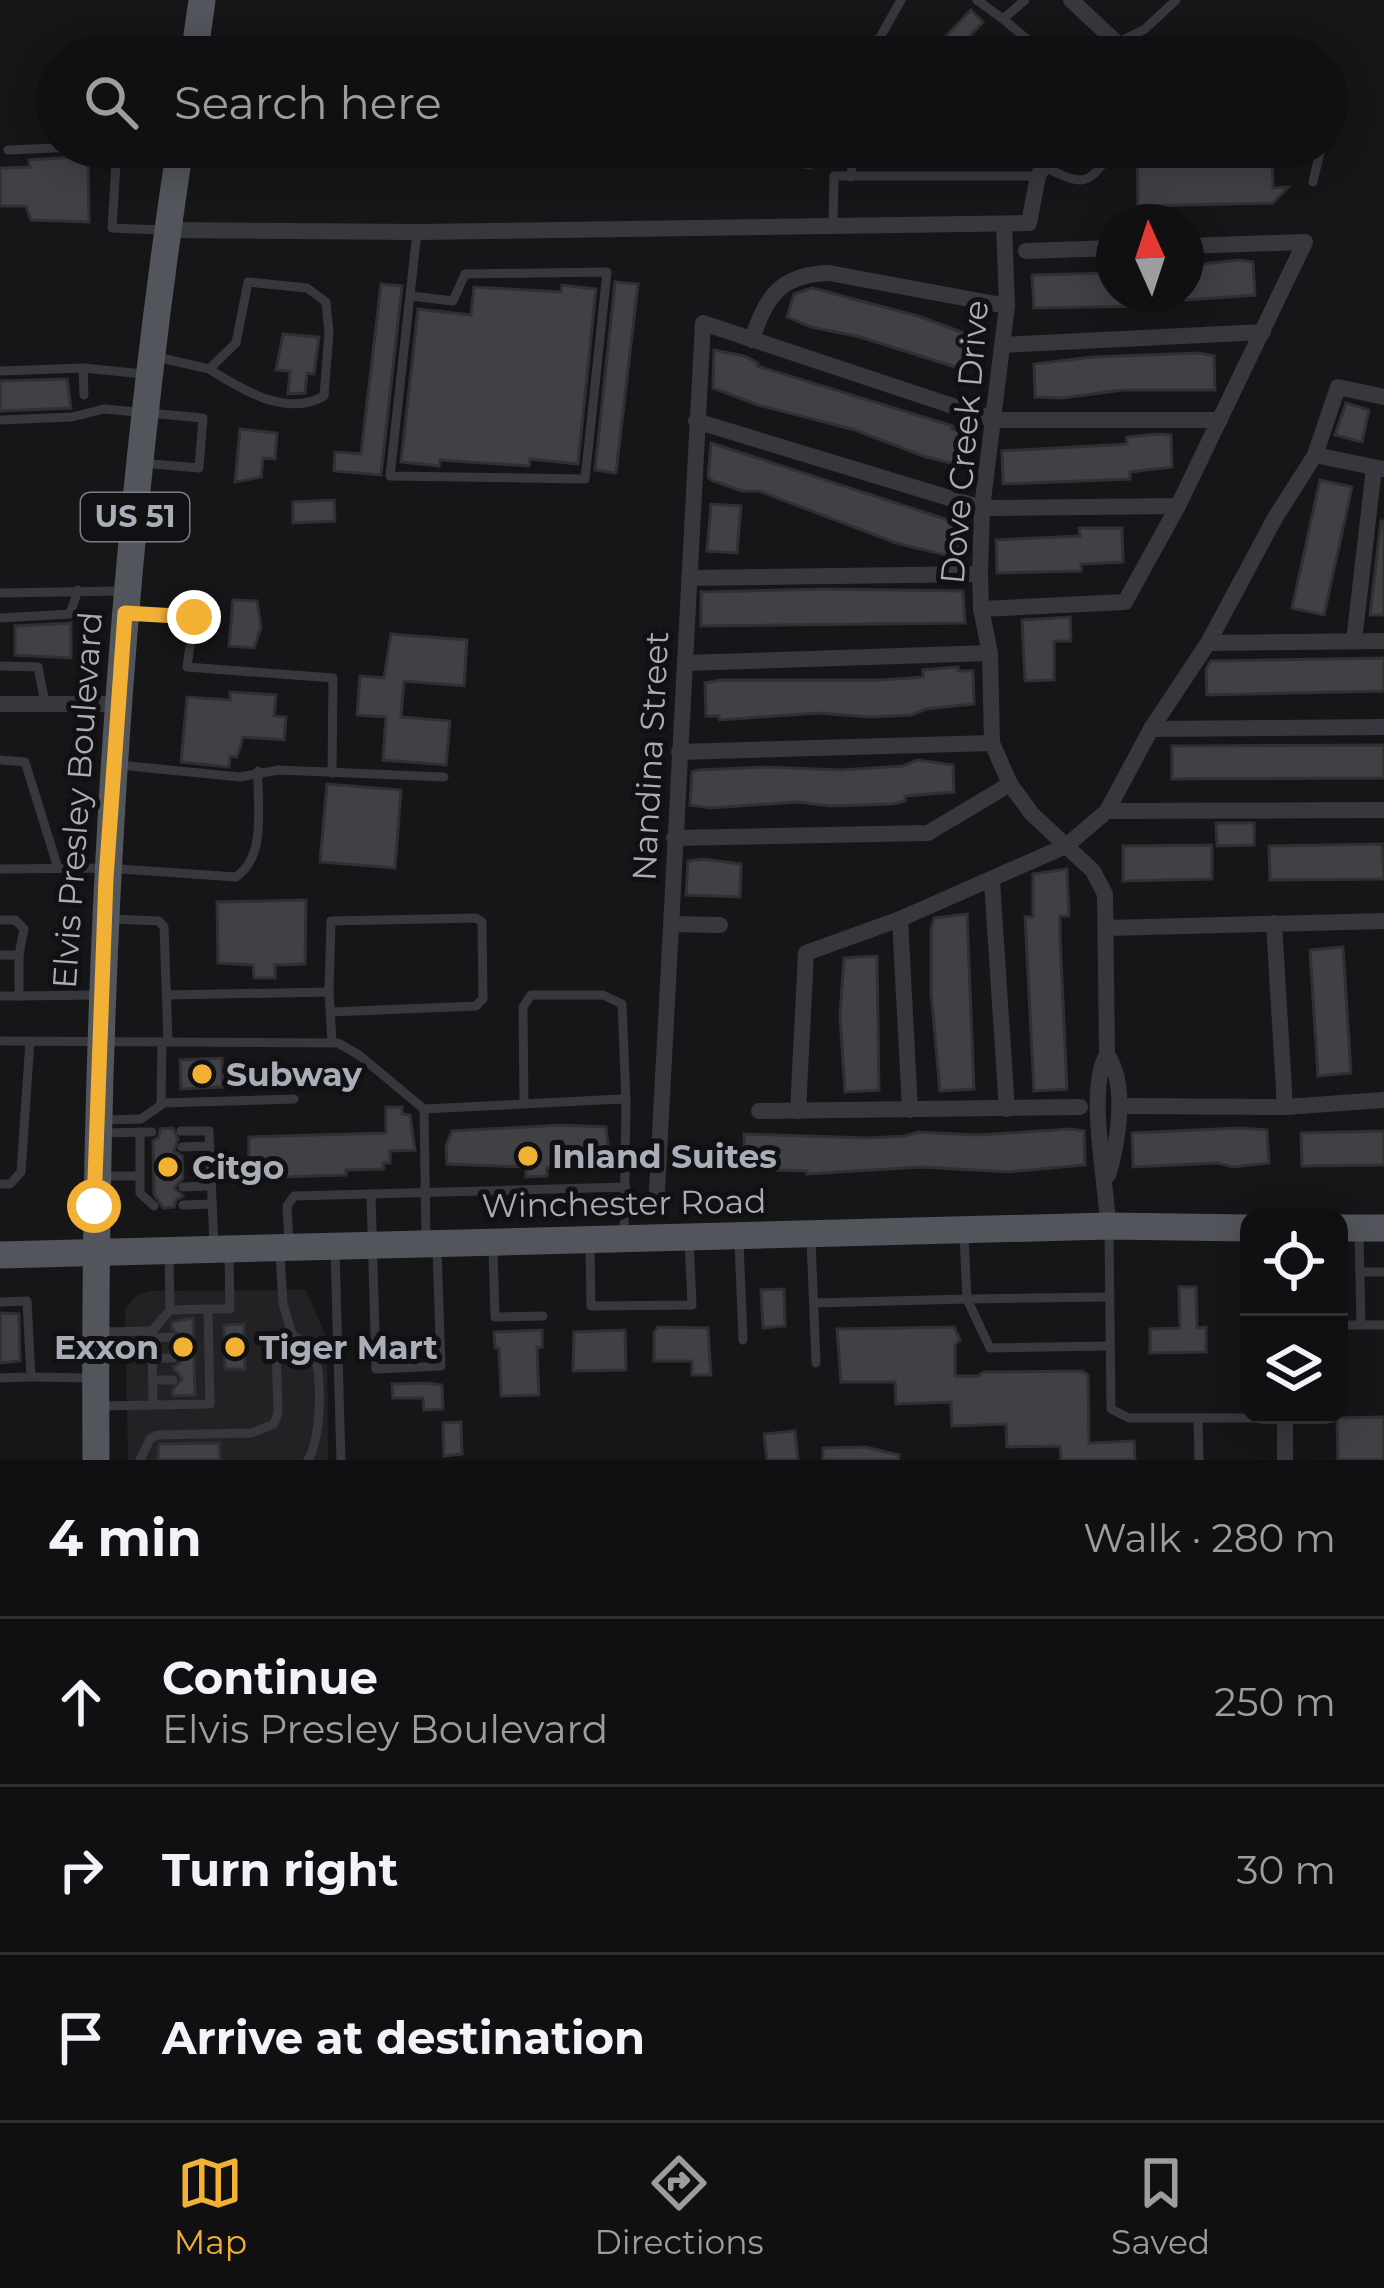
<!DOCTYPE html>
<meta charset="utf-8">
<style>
body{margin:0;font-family:Montserrat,sans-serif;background:#19191b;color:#f1f3f6}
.controls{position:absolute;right:36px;bottom:36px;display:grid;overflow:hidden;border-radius:24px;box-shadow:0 6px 30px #0003}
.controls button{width:108px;height:108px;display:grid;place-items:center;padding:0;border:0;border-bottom:3px solid #303032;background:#101012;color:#f1f3f6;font:60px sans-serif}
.compass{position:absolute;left:1096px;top:204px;width:108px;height:108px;border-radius:50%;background:#101012;box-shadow:0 6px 30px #0003;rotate:357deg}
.stop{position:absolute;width:36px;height:36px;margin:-27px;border:9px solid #f2b134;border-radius:50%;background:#fff}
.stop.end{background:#f2b134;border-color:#fff;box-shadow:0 3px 12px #0008}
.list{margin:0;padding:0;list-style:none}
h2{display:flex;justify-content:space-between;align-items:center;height:156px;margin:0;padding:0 48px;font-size:51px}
h2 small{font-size:39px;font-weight:400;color:#9c9d9f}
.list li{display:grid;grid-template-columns:78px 1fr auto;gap:36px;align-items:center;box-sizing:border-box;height:168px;padding:0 48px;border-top:3px solid #303032}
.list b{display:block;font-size:45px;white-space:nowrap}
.list p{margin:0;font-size:39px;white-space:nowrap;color:#9c9d9f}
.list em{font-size:39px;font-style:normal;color:#9c9d9f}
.icon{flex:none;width:66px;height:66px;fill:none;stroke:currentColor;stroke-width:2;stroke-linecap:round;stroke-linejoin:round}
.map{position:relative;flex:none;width:1384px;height:1460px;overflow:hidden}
.search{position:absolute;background:#101012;box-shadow:0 6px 30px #0003;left:36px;right:36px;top:36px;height:132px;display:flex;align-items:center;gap:30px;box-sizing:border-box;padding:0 42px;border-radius:66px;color:#9c9d9f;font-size:45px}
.sheet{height:660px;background:#101012}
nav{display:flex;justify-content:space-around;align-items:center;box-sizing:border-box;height:168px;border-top:3px solid #303032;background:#101012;font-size:33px;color:#9c9d9f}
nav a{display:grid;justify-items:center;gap:6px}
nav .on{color:#f2b134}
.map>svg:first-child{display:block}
.built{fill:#222225}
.building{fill:#404145;stroke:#303034;stroke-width:3}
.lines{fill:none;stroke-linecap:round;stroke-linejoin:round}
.service{stroke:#37383d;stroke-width:9}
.minor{stroke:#37383d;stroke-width:16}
.primary{stroke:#53555c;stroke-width:27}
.route{stroke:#f2b134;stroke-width:15}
.poi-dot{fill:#f2b134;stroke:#111113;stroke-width:4.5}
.labels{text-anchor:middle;stroke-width:10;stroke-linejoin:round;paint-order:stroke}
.shield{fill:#111113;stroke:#7b7e86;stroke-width:3}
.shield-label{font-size:30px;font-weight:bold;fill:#a8adb8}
.street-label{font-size:33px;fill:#a8adb8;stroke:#111113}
.poi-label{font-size:33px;font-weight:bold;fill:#a8adb8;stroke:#111113;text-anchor:start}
</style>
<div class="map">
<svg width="1384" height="1460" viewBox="0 0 1384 1460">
<rect width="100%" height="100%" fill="#161618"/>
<path class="built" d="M306 1290 327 1339 328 1460H128L125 1309 136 1296 149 1291Z"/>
<g class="building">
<path d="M971 10 983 22 950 57H926Z"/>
<path d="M784 147H814L811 168 781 164Z"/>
<path d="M1137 147H1272L1273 188 1288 187 1273 203 1138 206Z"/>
<path d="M88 156 89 222 31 220 26 206H0V168L30 167 29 160Z"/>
<path d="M1238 260 1253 262 1255 295 1186 300V266Z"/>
<path d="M1114 273V294H1144L1145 306 1034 308 1032 275Z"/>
<path d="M615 282 638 284 616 473 595 470Z"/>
<path d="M381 284 402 286 381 475 334 471 335 452 361 454Z"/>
<path d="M562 285 596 289 578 464 530 459 529 466 440 460 439 466 401 462 418 309 471 315 474 287 561 292Z"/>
<path d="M812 288 918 316 972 336 962 369 860 337 811 327 787 317 794 294Z"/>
<path d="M283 334 319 337 314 374 307 373 305 393 288 394 290 371 276 370Z"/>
<path d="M714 350 744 356 758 363 757 366 953 426 952 429 969 434 959 465 926 457 855 430 758 405 713 388Z"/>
<path d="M1199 353 1214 356 1215 390H1123L1062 398 1035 397 1034 364 1092 357Z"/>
<path d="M67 379 71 408 0 411V381Z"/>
<path d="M1346 403 1369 410 1362 442 1335 435Z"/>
<path d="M240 429 277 433 275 459 263 458 261 477 235 482Z"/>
<path d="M1157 434 1171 435 1172 467 1130 472V479L1003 484 1002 451 1127 444V437Z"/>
<path d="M711 443 964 525 954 557 896 543 759 491H742L713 481 708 477Z"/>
<path d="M1320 480 1352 487 1324 615 1292 608Z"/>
<path d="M334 500 335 521 293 523V502Z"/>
<path d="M711 504 741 506 737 553 707 551Z"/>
<path d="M1381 521H1384V615H1370Z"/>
<path d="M1079 528H1122L1123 562 1081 564V571L997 573 996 540 1080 536Z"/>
<path d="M826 589 963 591 965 623 701 626V592Z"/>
<path d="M233 600 257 601 261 627 254 648 229 646Z"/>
<path d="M1070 617 1071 641H1054V680L1025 681 1022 620Z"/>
<path d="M71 623V658L15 655V626Z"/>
<path d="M391 634 467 640 464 686 404 681 401 717 450 721 446 765 383 760 386 717 357 715 360 676 384 678Z"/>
<path d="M1384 658V691L1207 695 1206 669 1211 661Z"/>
<path d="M958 667V671H973L974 704 926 709 912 715 870 717 818 713 720 720 719 716H706L705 683 720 680H881L923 677V670Z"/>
<path d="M230 692 276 695 274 716 286 717 284 740 243 737 237 757 230 756 229 767 181 762 187 697 230 700Z"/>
<path d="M1384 745V778L1172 779V746Z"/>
<path d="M917 760 953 765 954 792 905 796V801L892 804 831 806 797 802 710 808 690 805 692 772 699 770 766 767 841 770 903 766Z"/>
<path d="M327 784 401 790 395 868 320 862Z"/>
<path d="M1216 823H1254V845L1217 846Z"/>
<path d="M1382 844 1384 879 1270 880 1269 846Z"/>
<path d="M1212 845V879L1123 881V846Z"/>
<path d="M703 859 741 864 740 897 686 895 688 861Z"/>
<path d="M1067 869 1069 916H1060V937L1067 1089 1034 1091 1025 917H1033V874Z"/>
<path d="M306 900 305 964 275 965V978H254L253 965 218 963 217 902Z"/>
<path d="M967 914 974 1089 940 1091 931 992V929L934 918Z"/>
<path d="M1343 947 1351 1073 1318 1076 1310 950Z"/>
<path d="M877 956 879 1090 845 1092 840 1016 844 958Z"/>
<path d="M222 1058 223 1087 181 1089 180 1060Z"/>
<path d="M386 1107H402V1114L410 1115 415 1150 390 1151V1163H383L384 1169 346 1170V1175L248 1178 249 1137 386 1133Z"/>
<path d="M560 1125 606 1127 610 1163 561 1164 547 1168V1176L526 1177V1167L447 1164 446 1146 452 1131Z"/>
<path d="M173 1128 178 1139 174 1151 182 1156 183 1178 174 1188 183 1196 176 1200 174 1207 163 1208 154 1194 153 1141 159 1137 160 1129Z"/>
<path d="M1240 1128 1267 1130 1269 1163 1233 1167 1218 1163 1133 1167 1132 1133Z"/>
<path d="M1071 1129 1084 1131 1085 1165 1009 1172 921 1167 807 1174V1171L745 1169 744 1134 868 1138 905 1136 919 1132 977 1135Z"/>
<path d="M1384 1131V1165L1302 1166 1301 1133Z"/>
<path d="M1179 1287H1196L1197 1328 1206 1327V1352L1150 1353V1329L1180 1328Z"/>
<path d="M784 1289 785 1326 763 1328 761 1290Z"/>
<path d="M0 1313 19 1314 20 1361 0 1363Z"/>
<path d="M193 1318 195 1395 173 1396V1389L182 1379 173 1367 180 1363 182 1357 172 1349 181 1338 172 1328V1322Z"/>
<path d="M244 1324 245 1369H225L224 1325Z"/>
<path d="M658 1327 708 1328 711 1375H692V1361H654V1333Z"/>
<path d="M954 1327 960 1340 955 1345V1376H978L984 1372 1082 1371 1088 1375 1089 1443 1134 1441 1135 1460H1061L1060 1446 1007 1447 1006 1424 952 1426 951 1402 896 1404 895 1382H841L837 1329Z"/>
<path d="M542 1330V1347L537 1348 539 1395 501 1396 499 1348H495L494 1332Z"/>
<path d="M625 1330 626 1370 573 1371 574 1332Z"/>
<path d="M427 1383 442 1385 443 1409 424 1410 423 1398H393L392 1384Z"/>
<path d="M1384 1417V1460H1338L1337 1418Z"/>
<path d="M461 1422 462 1454 444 1456 443 1423Z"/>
<path d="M795 1431 798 1460H767L764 1434Z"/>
<path d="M219 1443 220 1460H158L159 1444Z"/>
<path d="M865 1447 899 1455 898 1460H823V1448Z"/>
</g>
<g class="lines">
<g class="service">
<path d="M977 0 1003 19 1025 0"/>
<path d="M1003 19 1048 57"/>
<path d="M1117 43 1145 29 1176 0"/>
<path d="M1123 56 1156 53 1174 57"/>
<path d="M869 57 901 0"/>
<path d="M1327 81 1335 87 1327 122"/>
<path d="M117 147 112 228 162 230"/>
<path d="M8 150 78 147"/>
<path d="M1043 166C1084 187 1089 187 1114 147"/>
<path d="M851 177 854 147"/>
<path d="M1313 182 1321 147"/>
<path d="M833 225 834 176H1038"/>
<path d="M411 296 453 301 465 274 607 272 585 479 390 476 417 232"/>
<path d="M157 357 209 369 236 343 248 282 307 288 326 302 329 333 324 396C286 418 241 389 209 369"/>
<path d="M83 368 84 395"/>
<path d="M0 371 83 368 144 374"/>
<path d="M0 420 72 417 104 409 203 418 199 468 141 463"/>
<path d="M0 593 121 591"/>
<path d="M132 613 194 617 187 667 333 678 332 773"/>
<path d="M0 618 70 614 78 590"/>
<path d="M0 666 38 667 45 703"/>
<path d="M0 760 25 762 58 868"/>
<path d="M119 765 240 777 279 770 444 777"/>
<path d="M0 869 106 868 236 877C267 856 257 806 258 771"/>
<path d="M110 919 159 921 164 927 168 1042"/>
<path d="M0 920H15L24 929 19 955V996H0"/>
<path d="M0 955H19"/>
<path d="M329 992 331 921 476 918 482 922 483 999 476 1006 331 1012"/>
<path d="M167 995 329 992 332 1042"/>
<path d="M19 996 98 995"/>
<path d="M0 1041 338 1043 359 1055 424 1109"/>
<path d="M161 1103 294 1099"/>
<path d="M524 1103 523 1007 531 995H603L622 1004 626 1101"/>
<path d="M102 1120 141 1119 161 1105 162 1042"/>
<path d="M181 1131H209L214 1245"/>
<path d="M140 1132V1193L154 1206"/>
<path d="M103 1133 152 1132"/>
<path d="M182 1147 210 1146"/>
<path d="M104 1176H140"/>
<path d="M0 1184H10L21 1172 30 1041"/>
<path d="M183 1187 211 1186"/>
<path d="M371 1194 376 1369 441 1366 437 1249"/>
<path d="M183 1205 212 1204"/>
<path d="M1109 1232 1111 1409 1129 1418H1285"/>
<path d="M1359 1234 1361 1325H1384"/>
<path d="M426 1239 424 1109 621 1099 626 1101 624 1237"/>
<path d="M811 1240 816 1363"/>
<path d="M739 1242 743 1340"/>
<path d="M289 1245 287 1206 294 1196 626 1187"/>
<path d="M590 1245 591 1306 692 1305 689 1238"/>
<path d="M493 1248 495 1317 543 1316"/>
<path d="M335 1252 341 1460"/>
<path d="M280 1254 283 1303 292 1335C295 1337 306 1342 309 1345 325 1363 321 1441 308 1460"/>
<path d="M169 1255 170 1310"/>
<path d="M1360 1272H1384"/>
<path d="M0 1302 27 1301 31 1377 0 1378"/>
<path d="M814 1303 967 1299 964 1236"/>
<path d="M208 1309H230L229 1252"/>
<path d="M1339 1325H1361"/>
<path d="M97 1332 152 1331"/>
<path d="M152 1338 172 1337"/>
<path d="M1107 1346 990 1348 967 1299 1109 1297"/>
<path d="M153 1358H173"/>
<path d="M31 1377 91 1378"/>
<path d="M153 1380H173"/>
<path d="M101 1406 210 1404 208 1309 170 1310 152 1331 153 1405"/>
<path d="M1198 1418 1199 1460"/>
<path d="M140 1460 150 1439 157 1435 251 1433 274 1424 278 1413 276 1349 292 1335"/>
</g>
<g class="minor">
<path d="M1071 0 1117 43 1123 57"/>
<path d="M1004 224 1007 306 982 508 980 574 981 609 990 653 992 743 1010 784 1032 814 1093 871 1105 894 1107 1055C1086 1088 1107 1185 1108 1226"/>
<path d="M168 230 417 232 1029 223 1038 176 1054 147"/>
<path d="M1026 251 1114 248"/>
<path d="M752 340C765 297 781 274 829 273L1007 306"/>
<path d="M1003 345 1263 332"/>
<path d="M696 421 982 508 1178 506"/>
<path d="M1315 455 1383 469"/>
<path d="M689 578 980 574"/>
<path d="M981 609 1125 602 1178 506 1305 242 1186 246"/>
<path d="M1354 641 1374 468"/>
<path d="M1208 643 1384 641"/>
<path d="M685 663 990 653"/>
<path d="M0 704H118"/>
<path d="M1151 729 1384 727"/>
<path d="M679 752 992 743"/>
<path d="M1107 811 1384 810"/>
<path d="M674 838 928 833 1010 784"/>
<path d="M992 881 1007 1109"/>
<path d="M900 919 910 1110"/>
<path d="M1274 923 1285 1107"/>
<path d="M672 924 720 925"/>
<path d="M1107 928 1384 921"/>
<path d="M1107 1055C1128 1083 1118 1144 1108 1175"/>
<path d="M1129 1106 1285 1107 1384 1100"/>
<path d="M759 1111 1080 1107"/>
<path d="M798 1111 806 953 900 919 1066 846 1107 811 1151 729 1208 643 1275 518 1315 455 1338 387 1384 397"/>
<path d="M657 1191 703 323 995 420H1220"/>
<path d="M1285 1415V1460"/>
</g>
<g class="primary">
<path d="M194 57 202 0"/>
<path d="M1339 1228H1384"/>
<path d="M0 1255 1108 1226 1249 1228"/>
<path d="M96 1460C93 1020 114 582 180 147"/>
</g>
</g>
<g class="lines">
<path class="route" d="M94 1206 106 878 125 613 194 617"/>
</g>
<g class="poi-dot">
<circle cx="202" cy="1074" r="12"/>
<circle cx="528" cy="1156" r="12"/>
<circle cx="168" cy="1167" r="12"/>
<circle cx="183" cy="1347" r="12"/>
<circle cx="235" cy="1347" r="12"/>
</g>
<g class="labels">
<rect class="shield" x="81" y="493" width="108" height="48" rx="9"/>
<g class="shield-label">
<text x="135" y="527">US 51</text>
</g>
<g class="street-label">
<text transform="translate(964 442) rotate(-85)" y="12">Dove Creek Drive</text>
<text transform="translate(650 756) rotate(-87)" y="12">Nandina Street</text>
<text transform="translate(77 800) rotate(-86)" y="12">Elvis Presley Boulevard</text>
<text transform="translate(624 1203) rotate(-1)" y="12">Winchester Road</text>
</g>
<g class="poi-label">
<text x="226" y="1086">Subway</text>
<text x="552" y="1168">Inland Suites</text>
<text x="192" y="1179">Citgo</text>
<text x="159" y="1359" text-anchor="end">Exxon</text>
<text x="259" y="1359">Tiger Mart</text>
</g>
</g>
</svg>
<div class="controls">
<button><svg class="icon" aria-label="locate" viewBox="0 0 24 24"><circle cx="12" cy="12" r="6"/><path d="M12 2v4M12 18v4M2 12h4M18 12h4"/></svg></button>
<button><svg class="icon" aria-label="layers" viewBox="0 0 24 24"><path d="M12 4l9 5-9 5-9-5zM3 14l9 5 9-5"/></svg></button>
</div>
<svg class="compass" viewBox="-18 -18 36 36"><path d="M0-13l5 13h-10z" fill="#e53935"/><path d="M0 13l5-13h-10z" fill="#9c9d9f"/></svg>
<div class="stop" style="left:94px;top:1206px"></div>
<div class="stop end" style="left:194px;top:617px"></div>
<div class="search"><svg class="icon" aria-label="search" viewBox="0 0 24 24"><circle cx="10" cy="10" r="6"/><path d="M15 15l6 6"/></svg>Search here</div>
</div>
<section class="sheet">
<h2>4 min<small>Walk · 280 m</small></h2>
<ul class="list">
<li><svg class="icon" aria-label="ahead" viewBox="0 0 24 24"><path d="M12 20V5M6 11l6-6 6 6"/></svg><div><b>Continue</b><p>Elvis Presley Boulevard</p></div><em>250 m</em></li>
<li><svg class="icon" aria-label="right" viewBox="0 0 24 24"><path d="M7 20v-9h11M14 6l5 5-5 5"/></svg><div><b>Turn right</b></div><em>30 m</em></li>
<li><svg class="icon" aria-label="arrive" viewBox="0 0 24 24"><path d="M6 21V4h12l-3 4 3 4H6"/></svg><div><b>Arrive at destination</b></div></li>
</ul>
</section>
<nav>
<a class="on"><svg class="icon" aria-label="map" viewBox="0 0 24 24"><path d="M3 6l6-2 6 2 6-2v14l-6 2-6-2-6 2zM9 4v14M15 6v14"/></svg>Map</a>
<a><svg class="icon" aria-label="directions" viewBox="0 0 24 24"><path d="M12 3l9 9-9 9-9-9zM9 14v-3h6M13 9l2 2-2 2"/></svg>Directions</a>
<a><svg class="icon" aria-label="saved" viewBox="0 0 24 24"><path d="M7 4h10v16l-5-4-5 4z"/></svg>Saved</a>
</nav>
